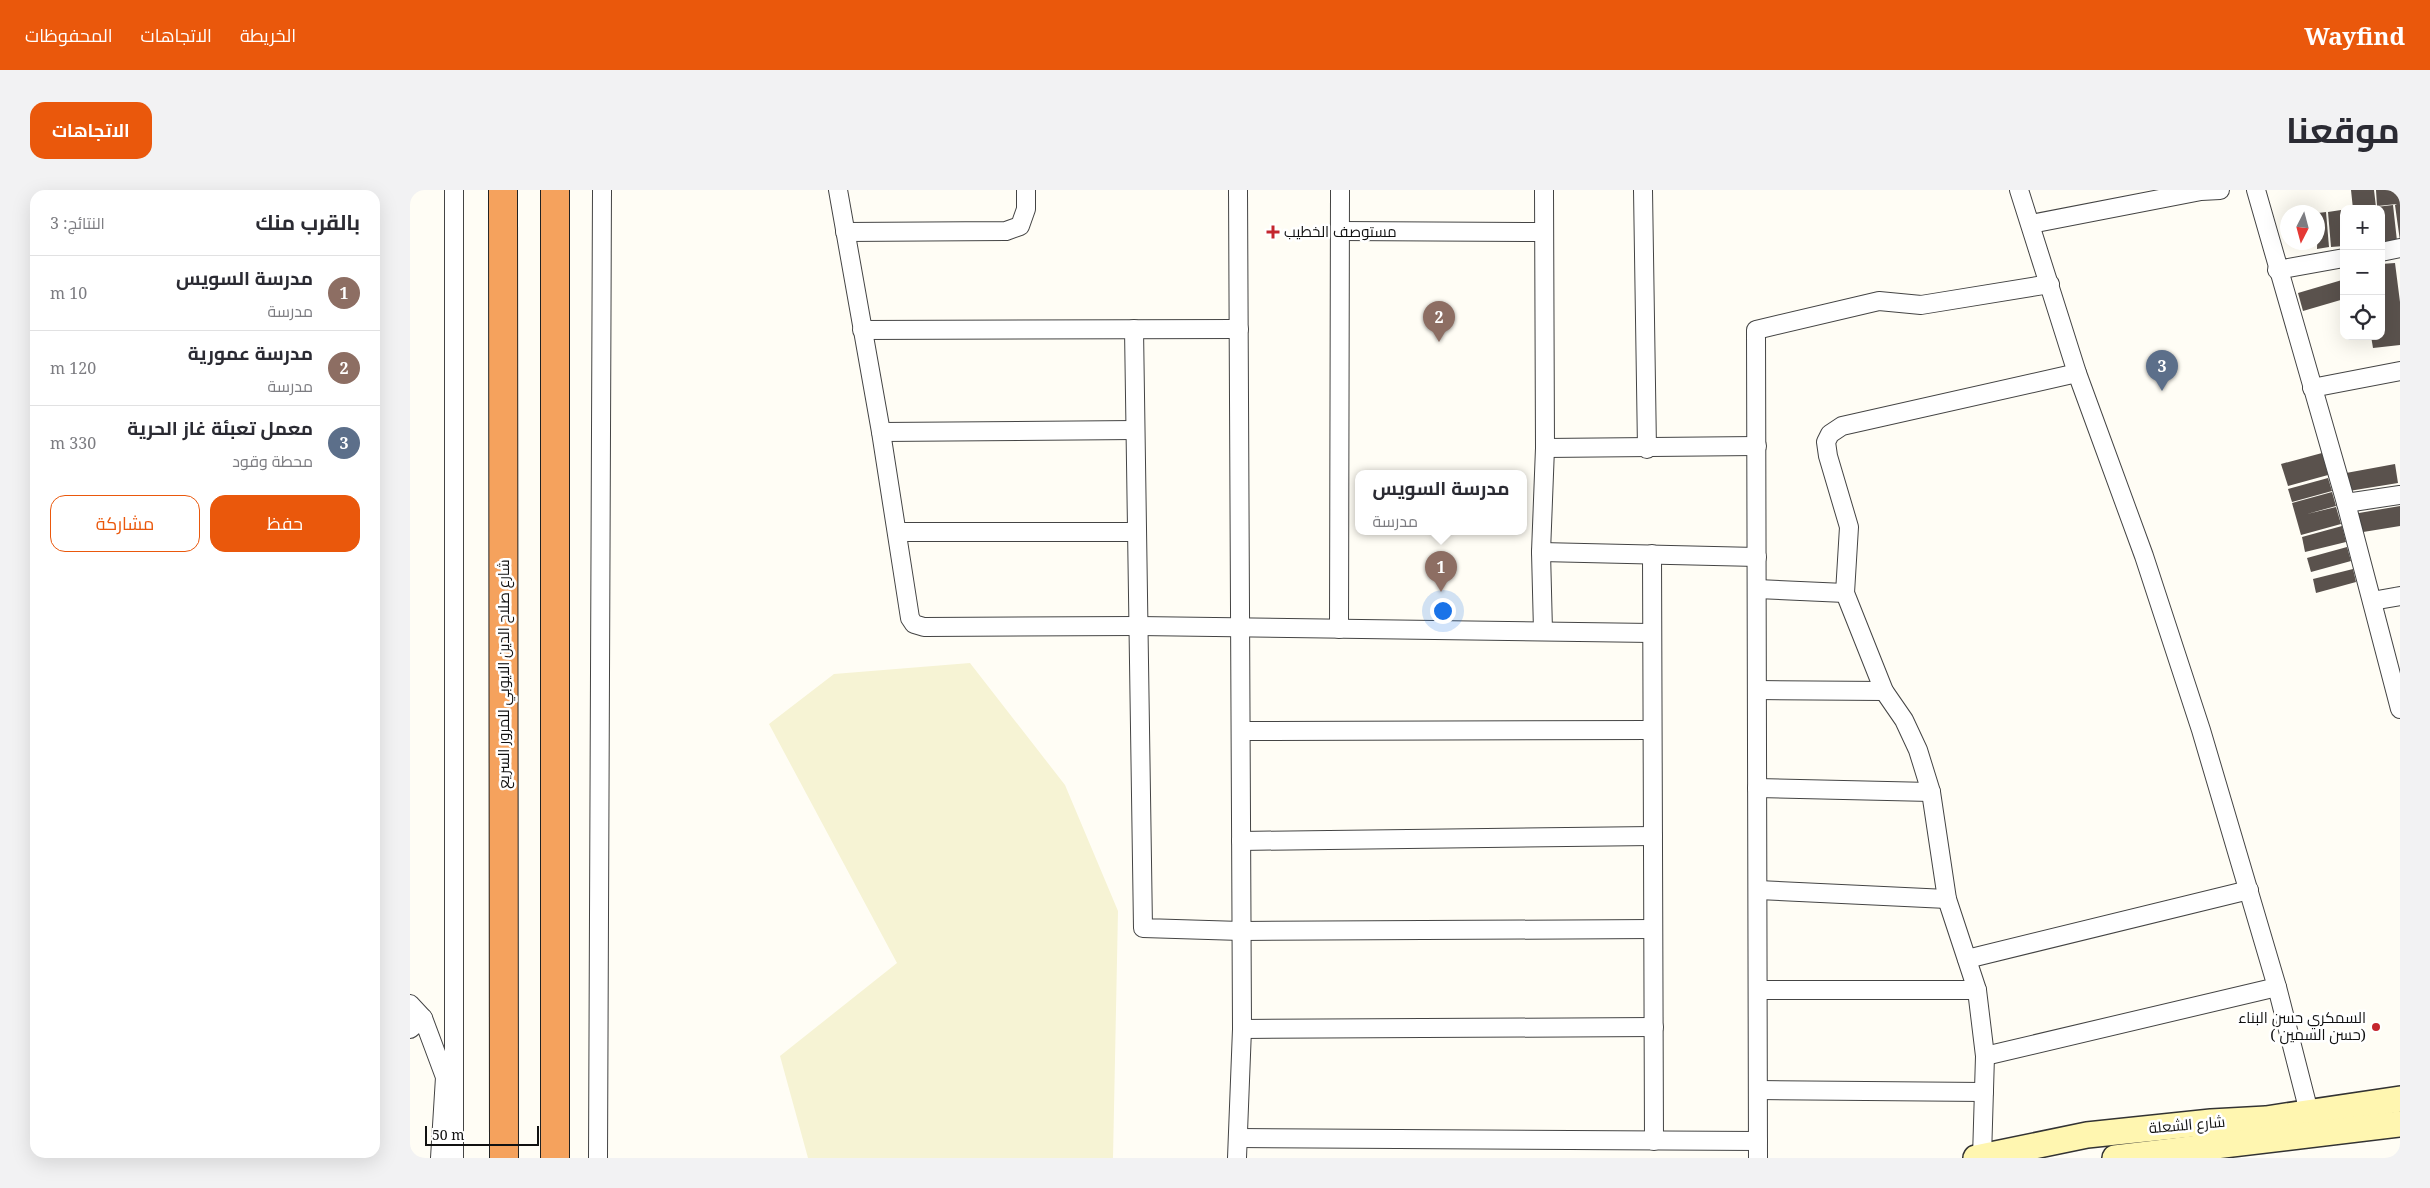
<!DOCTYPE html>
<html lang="ar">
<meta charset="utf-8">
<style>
body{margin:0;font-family:"Noto Serif",Cairo,serif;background:#f2f2f3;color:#2b2b33;direction:rtl}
.controls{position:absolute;right:15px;top:15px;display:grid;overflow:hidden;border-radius:10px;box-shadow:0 5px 20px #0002}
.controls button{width:45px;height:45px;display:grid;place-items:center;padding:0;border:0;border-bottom:1px solid #e1e1e2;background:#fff;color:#2b2b33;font:25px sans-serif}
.compass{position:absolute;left:1870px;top:15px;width:45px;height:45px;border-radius:50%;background:#fff;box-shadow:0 5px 20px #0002;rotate:186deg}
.scale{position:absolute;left:15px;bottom:12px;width:114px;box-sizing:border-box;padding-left:5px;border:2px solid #111;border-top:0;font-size:14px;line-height:18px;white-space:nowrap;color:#111;-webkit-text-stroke:4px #fff;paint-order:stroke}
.you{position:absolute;left:1032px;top:420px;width:18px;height:18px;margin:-12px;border:4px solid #fff;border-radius:50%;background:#1a73e8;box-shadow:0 0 0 8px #1a73e833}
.badge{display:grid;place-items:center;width:32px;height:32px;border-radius:50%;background:#ea580c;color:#fff;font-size:16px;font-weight:700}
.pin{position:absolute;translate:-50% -41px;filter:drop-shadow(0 1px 2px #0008)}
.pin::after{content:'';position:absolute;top:26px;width:18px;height:15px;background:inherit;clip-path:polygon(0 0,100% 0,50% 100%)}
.popup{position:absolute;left:945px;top:280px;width:172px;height:65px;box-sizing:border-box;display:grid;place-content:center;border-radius:10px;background:#fff;filter:drop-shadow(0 1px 4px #0005);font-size:16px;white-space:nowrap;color:#7c7c81}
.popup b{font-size:19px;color:#2b2b33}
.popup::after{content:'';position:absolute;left:50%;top:100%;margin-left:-10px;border:10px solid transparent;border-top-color:#fff}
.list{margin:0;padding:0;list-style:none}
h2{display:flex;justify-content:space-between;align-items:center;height:65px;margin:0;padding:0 20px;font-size:21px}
h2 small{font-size:16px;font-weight:400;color:#7c7c81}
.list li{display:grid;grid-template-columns:32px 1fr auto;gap:15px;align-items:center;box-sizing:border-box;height:75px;padding:0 20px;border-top:1px solid #e1e1e2}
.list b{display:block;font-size:19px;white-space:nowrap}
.list p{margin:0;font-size:16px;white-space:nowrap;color:#7c7c81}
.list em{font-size:16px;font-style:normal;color:#7c7c81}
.actions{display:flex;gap:10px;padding:15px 20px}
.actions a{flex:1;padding:11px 0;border:1px solid #ea580c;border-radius:15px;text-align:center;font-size:18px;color:#ea580c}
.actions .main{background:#ea580c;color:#fff}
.icon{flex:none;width:28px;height:28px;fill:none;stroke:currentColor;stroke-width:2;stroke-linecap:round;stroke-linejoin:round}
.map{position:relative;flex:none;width:1990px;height:968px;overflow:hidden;direction:ltr;border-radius:15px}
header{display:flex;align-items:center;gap:30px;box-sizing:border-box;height:70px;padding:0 25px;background:#ea580c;color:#fff}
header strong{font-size:24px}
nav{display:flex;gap:28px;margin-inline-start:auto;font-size:18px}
.intro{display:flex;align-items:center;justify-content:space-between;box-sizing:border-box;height:120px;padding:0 30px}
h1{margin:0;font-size:35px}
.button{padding:12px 22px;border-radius:15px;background:#ea580c;color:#fff;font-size:18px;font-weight:700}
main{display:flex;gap:30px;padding:0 30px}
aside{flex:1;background:#fff;border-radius:15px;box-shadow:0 5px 20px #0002}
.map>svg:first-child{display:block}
.farmland{fill:#f6f3d4}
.building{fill:#5a524d}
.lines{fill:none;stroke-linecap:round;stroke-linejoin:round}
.street-casing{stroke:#444;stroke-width:20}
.secondary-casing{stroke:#333;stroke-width:28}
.highway-casing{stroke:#222;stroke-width:30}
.street{stroke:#fff;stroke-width:18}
.secondary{stroke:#fff6b0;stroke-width:25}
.highway{stroke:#f5a25d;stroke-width:28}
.poi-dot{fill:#c4262e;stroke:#fff;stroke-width:2}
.labels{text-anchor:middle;stroke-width:5;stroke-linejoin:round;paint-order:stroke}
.poi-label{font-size:15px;fill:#111;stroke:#fff;text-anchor:start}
.street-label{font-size:15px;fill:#111;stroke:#fff}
</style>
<header>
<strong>Wayfind</strong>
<nav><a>الخريطة</a><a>الاتجاهات</a><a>المحفوظات</a></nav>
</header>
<div class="intro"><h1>موقعنا</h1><a class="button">الاتجاهات</a></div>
<main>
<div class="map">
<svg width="1990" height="968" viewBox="0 0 1990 968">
<rect width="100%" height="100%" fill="#fffdf5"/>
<path class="farmland" d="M560 473 655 595 708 721 703 968H398L370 866 487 773 359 534 424 484Z"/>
<g class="building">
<path d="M1941 0H1964L1966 17 1983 15 1987 51 1971 52V19H1943Z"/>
<path d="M1966 0H1990V51L1985 15 1987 14 1967 16Z"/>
<path d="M1931 20 1934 56 1921 57 1918 22Z"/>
<path d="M1916 22 1919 57 1907 59 1908 23Z"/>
<path d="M1985 73 1990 112V155L1963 158 1961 146H1971V119L1974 118 1971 74Z"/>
<path d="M1932 90 1934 109 1893 121 1888 103Z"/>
<path d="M1912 263 1918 285 1878 296 1871 274Z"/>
<path d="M1985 274 1988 293 1939 301 1936 283Z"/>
<path d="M1918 288 1922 301 1882 312 1878 299Z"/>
<path d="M1922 302 1926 316 1897 324 1926 317 1931 334 1891 345 1882 313Z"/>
<path d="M1990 316V336L1947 343 1943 324Z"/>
<path d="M1932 336 1936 352 1895 362 1892 347Z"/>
<path d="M1937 357 1941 371 1901 382 1897 368Z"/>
<path d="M1943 379 1946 392 1906 403 1903 389Z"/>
</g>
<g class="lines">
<defs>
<g id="street">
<path d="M428 0 471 242 500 428 504 434 514 437 728 436 1242 443"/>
<path d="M1233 0 1237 259"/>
<path d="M1609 0 1667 183 1734 366 1791 540 1867 797 1899 922"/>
<path d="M1846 0 1936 313 1990 519"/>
<path d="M1621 34 1791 1 1810 0"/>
<path d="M930 41 1134 42"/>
<path d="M435 42 596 41 610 36 616 19V0"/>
<path d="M1971 62 1990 58"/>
<path d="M1867 80 1934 68"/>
<path d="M724 139 733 738 831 741 1243 739"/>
<path d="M452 140 829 139"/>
<path d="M1902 198 1990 181"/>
<path d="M471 242 725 240"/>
<path d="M1135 258 1347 256"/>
<path d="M1936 313 1990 305"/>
<path d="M488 342H725"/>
<path d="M1131 362 1347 367"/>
<path d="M1242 364 1244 951"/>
<path d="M1347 399 1435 403"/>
<path d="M1962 411 1990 406"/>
<path d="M929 439 930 0"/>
<path d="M1133 441 1131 362 1135 258 1134 0"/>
<path d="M1347 500 1474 501"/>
<path d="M831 541 1242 540"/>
<path d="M1347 598 1521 602"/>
<path d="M831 651 1243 646"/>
<path d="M1348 700 1537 709"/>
<path d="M1557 769 1839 700"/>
<path d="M1348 800H1567"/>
<path d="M0 814 13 828 0 839"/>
<path d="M13 828 35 887 30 968"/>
<path d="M832 839 1244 837"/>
<path d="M1575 866 1867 797"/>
<path d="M1348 900 1574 902"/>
<path d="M828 948 1348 951"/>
<path d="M1572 967 1575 866 1567 800 1537 709 1521 602 1508 560 1494 530 1474 501 1435 403 1439 337 1418 266 1416 252 1420 244 1432 236 1667 183"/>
<path d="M44 968V0"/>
<path d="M188 968 192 0"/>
<path d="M827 968 832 839 828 0"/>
<path d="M1348 968 1346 140 1469 111 1511 115 1640 94"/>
</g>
<g id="secondary">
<path d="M1566 968 1677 945 1801 932 1856 929 1990 909"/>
<path d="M1705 968 1990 934"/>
</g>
<g id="highway">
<path d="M93 0 94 968"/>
<path d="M145 968V0"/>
</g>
</defs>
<use href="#street" class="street-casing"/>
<use href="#secondary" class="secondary-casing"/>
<use href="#highway" class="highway-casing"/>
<use href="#street" class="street"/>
<use href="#secondary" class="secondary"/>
<use href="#highway" class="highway"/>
</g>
<g class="poi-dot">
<path d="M860.5 34.5h5v5h5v5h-5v5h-5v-5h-5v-5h5z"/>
<circle cx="1966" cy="837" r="5"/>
</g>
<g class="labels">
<g class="poi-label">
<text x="874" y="47">مستوصف الخطيب</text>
<text x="1956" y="833" text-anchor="end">السمكري حسن البناء<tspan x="1956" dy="17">( حسن السمين)</tspan></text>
</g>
<g class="street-label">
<text transform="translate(94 484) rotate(-90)" y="5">شارع صلاح الدين الايوبي للمرور السريع</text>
<text transform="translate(1777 935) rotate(-5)" y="5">شارع الشعلة</text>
</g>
</g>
</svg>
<div class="controls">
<button>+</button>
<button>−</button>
<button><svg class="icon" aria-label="locate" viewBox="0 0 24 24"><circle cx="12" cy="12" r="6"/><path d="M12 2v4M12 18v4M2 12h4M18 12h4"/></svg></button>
</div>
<svg class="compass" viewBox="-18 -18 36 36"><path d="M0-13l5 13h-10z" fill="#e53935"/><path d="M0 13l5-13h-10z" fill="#7c7c81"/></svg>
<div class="scale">50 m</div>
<div class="you"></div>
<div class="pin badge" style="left:1031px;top:402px;background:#8d6e63">1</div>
<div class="popup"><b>مدرسة السويس</b>مدرسة</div>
<div class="pin badge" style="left:1029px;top:152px;background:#8d6e63">2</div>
<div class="pin badge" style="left:1752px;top:201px;background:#5c6f8a">3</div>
</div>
<aside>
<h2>بالقرب منك<small>النتائج: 3</small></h2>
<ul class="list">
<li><span class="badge" style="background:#8d6e63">1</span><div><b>مدرسة السويس</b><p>مدرسة</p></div><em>10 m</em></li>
<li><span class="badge" style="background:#8d6e63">2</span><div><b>مدرسة عمورية</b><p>مدرسة</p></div><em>120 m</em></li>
<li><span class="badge" style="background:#5c6f8a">3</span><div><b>معمل تعبئة غاز الحرية</b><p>محطة وقود</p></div><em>330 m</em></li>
</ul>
<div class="actions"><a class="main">حفظ</a><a>مشاركة</a></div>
</aside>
</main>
